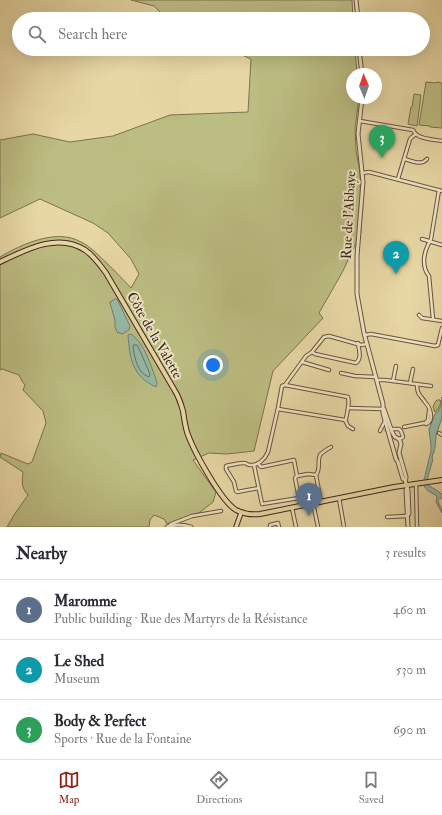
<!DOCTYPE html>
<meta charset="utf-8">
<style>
body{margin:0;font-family:"IM FELL Double Pica",serif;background:#f2f2f3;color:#2b2b33}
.compass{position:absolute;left:346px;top:68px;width:36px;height:36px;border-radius:50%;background:#fff;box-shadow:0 4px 16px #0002;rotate:358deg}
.you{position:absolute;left:213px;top:365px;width:14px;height:14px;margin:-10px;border:3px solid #fff;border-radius:50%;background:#1a73e8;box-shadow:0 0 0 6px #1a73e833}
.badge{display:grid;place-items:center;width:26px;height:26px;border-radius:50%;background:#8f2418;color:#fff;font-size:13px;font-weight:700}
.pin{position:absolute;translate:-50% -33px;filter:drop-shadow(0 1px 2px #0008)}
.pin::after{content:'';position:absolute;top:21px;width:14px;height:12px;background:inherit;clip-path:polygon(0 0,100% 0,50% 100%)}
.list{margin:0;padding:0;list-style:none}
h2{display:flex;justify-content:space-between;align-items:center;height:52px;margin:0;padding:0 16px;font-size:17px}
h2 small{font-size:13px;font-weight:400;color:#7c7c81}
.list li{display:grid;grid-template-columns:26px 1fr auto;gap:12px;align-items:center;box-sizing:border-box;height:60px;padding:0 16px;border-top:1px solid #e1e1e2}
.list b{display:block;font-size:15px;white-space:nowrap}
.list p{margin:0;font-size:13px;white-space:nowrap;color:#7c7c81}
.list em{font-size:13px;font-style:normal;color:#7c7c81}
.icon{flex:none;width:22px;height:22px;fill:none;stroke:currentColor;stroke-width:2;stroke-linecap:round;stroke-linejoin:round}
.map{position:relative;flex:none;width:442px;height:527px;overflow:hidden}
.search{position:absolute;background:#fff;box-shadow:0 4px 16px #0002;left:12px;right:12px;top:12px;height:44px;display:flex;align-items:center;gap:10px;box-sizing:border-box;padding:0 14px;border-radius:22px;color:#7c7c81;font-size:15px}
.sheet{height:232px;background:#fff}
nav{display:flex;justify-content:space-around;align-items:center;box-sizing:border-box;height:56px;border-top:1px solid #e1e1e2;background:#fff;font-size:11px;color:#7c7c81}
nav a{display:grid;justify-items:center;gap:2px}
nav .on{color:#8f2418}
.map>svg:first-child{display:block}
.green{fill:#bcbd82;stroke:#7d7250}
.water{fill:#97baa8;stroke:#738070}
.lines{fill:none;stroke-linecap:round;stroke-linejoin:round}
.shore{stroke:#6a7162;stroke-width:1}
.minor-tunnel{stroke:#c5b48a;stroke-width:2.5;stroke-dasharray:2.5 1;stroke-linecap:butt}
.minor-casing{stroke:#68543f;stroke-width:4.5}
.tertiary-casing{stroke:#68543f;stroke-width:5}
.secondary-casing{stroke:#3e281d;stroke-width:5.5}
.primary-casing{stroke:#3e281d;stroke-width:6}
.minor{stroke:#efe5c4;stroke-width:2.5}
.tertiary{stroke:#efe5c4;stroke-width:3}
.secondary{stroke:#efe5c4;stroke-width:3.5}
.primary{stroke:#e7d7a5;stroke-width:4}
.labels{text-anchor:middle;stroke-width:4;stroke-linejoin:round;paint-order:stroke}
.street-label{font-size:14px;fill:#3e281d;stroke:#efe5c4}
</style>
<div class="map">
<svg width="442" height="527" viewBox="0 0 442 527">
<rect width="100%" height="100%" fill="#e7d7a5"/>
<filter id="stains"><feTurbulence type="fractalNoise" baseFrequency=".005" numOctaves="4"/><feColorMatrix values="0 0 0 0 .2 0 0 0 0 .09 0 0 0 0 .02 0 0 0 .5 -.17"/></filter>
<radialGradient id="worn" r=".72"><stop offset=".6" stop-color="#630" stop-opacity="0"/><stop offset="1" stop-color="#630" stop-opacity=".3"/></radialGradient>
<g class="green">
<path d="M131 0H352L353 19H167L154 6Z"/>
<path d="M229 49H355L357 74H352V98H359L355 128 356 151 360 172 361 232 343 271 319 313 323 318 273 371 254 451 227 454 209 453 193 460 216 492 213 502 199 513 167 524 164 519 154 515 150 520 149 527H7L14 515 28 495C21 487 22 482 23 472L0 457 1 453 28 464 32 462 46 423 43 411 23 390 25 385 22 381 19 375 2 369 0 370V257C22 244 57 228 81 242 86 244 90 248 94 251 107 263 119 275 131 288L139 274 131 259 108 233 93 223 40 199 0 218V140L33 134 70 142 113 136 170 115 248 112 251 59Z"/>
<path d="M426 82 436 83 437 82 442 83V128L430 127V126L419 125Z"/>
<path d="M414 94 421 95 417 126 408 124 411 107H412Z"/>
<path d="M437 400H440L441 403 436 412H435L433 407 435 402Z"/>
</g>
<g class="water">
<path d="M115 299H117L130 326 129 330 122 334 117 332 115 327V320L110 303V302Z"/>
<path d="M131 334C145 344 150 364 156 379L157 384 156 387C132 376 130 359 128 335Z"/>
<path d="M442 397V418L436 435 435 448 434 450V453H433L432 459H433L427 480 428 485 442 494V499L440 498 438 500C439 505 442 508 442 513L436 502 437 496 428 491 424 486H425L424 480 431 451V446L429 429 435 414 438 412 441 405Z"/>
</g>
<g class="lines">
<path class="shore" d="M134 345H137L141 353 150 374 149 377C137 373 135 358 133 347Z"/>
<path class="minor-tunnel" d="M384 431 393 429"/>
<defs>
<g id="minor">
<path d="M360 121 413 130C414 132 415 134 417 135 422 139 436 140 442 141"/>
<path d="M404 159C413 161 421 166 427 159"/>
<path d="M362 173 369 172 442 191"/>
<path d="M398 179 410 139 412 137 416 134"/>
<path d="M422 239 442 245"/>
<path d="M419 315 422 318 442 321"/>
<path d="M433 319 429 276C422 267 423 255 428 245 429 243 430 241 431 239L439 190"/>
<path d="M365 335 371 334 435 346 438 345 442 328"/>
<path d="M312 352 315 354 356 363C362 359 359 350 358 343"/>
<path d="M302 362 329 370"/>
<path d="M341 373 355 376 376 377"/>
<path d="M377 380H385L431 386"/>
<path d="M393 381 396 366"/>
<path d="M410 383 413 369"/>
<path d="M285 385 348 397C350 404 347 412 346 419L345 420 348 426 353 429"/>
<path d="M348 408 383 409"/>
<path d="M278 409 345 420"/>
<path d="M426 422 428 420 429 411"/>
<path d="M404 427 424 423 426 424C435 421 430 407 425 402 423 399 421 397 419 394 417 391 417 388 417 384"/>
<path d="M393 429H399L401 431 403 437 402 438 399 439"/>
<path d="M380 431 385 421"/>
<path d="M439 433 442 435"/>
<path d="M254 465 262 504 299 498 295 478 297 476 294 460 261 467 260 466 258 463"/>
<path d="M316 475C321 469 317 461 320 455 322 452 328 449 331 447"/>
<path d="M297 476 308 474 316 475 321 502"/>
<path d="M416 484 417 527"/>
<path d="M259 488 237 492 236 491 234 482 226 469V466C231 465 238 463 243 463 249 463 244 464 250 465 258 466 265 459 268 452L278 408 282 386 285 385 306 356 312 352 324 337 329 336 361 345 367 344"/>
<path d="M339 498 344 527"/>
<path d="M313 503 318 527"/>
<path d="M292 508 296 527"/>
<path d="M387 517 407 516"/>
<path d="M169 526 171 524 192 516 221 511"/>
<path d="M270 527V525L278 523 279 527"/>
</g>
<g id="tertiary">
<path d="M356 0 358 19"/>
<path d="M359 49 362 74"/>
<path d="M362 98 358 134 363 182 357 256V294L364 333 383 404V413L388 431 396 459 398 462 403 479 405 480"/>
<path d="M384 409 392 432 395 437 399 439 400 441 401 444 399 453 406 477V478L405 480 408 490 409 514 407 515"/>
<path d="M407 488 406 490 408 527"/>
<path d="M167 527C175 524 182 524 191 527"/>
</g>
<path id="secondary" d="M236 527 241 513"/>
<path id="primary" d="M0 262C25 250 58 232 85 250 94 256 100 265 106 273L175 391C179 397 181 404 183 411 184 418 185 425 187 432 193 450 221 501 236 510 244 514 252 515 260 514L394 487 442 480"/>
</defs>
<use href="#minor" class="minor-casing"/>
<use href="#tertiary" class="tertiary-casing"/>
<use href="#secondary" class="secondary-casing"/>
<use href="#primary" class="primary-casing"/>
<use href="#minor" class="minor"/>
<use href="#tertiary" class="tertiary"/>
<use href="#secondary" class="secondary"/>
<use href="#primary" class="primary"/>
</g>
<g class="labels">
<g class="street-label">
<text transform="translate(348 215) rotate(-87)" y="5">Rue de l'Abbaye</text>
<text transform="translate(155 335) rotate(60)" y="5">Côte de la Valette</text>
</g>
</g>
<rect width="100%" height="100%" filter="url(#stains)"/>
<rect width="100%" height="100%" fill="url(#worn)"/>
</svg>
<svg class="compass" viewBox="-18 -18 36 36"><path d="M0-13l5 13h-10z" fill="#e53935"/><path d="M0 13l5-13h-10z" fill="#7c7c81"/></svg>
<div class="you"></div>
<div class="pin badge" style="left:309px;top:516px;background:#5c6f8a">1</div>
<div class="pin badge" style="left:396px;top:274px;background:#0f9aa8">2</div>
<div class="pin badge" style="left:382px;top:158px;background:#2e9e5b">3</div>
<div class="search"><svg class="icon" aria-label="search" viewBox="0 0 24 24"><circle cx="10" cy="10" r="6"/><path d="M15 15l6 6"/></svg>Search here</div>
</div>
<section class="sheet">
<h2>Nearby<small>3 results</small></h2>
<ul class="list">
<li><span class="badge" style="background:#5c6f8a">1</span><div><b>Maromme</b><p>Public building · Rue des Martyrs de la Résistance</p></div><em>460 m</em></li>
<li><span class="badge" style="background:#0f9aa8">2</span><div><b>Le Shed</b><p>Museum</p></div><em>530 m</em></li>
<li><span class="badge" style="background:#2e9e5b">3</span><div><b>Body &amp; Perfect</b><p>Sports · Rue de la Fontaine</p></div><em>690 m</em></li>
</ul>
</section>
<nav>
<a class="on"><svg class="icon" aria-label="map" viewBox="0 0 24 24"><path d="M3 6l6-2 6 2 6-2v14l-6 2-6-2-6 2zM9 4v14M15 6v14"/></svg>Map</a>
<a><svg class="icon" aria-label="directions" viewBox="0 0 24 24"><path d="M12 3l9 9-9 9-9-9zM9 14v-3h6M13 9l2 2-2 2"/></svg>Directions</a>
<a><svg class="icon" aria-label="saved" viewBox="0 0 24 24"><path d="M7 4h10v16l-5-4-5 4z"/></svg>Saved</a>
</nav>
